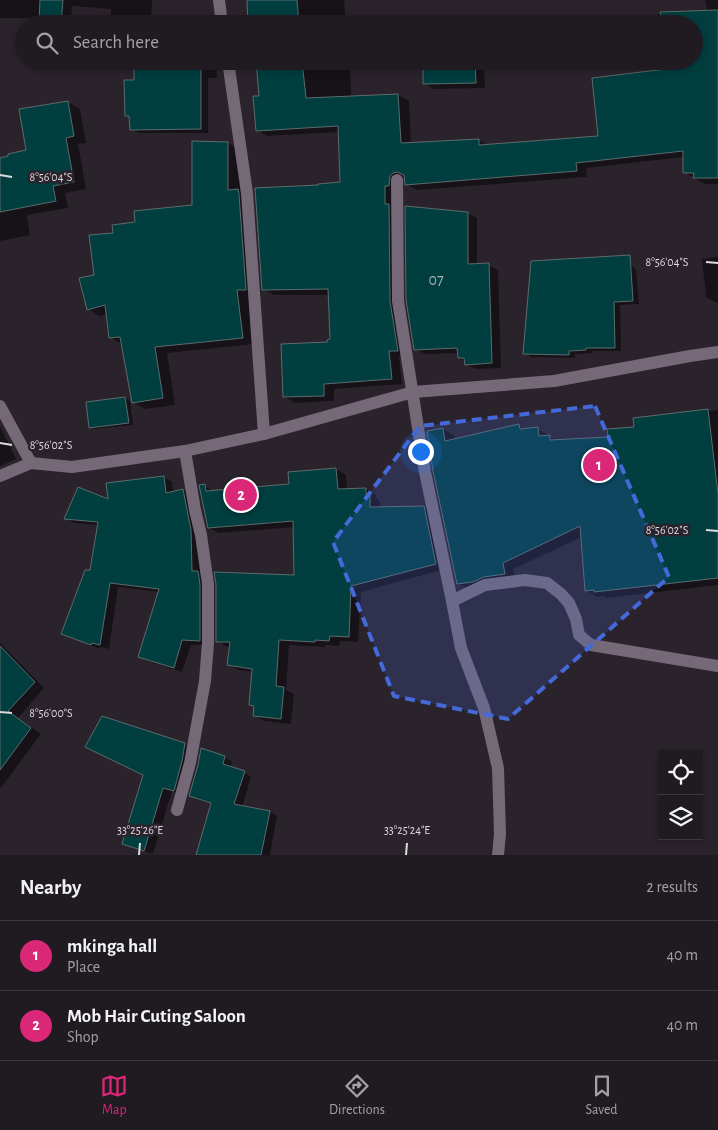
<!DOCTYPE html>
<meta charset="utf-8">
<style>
body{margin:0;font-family:"Alegreya Sans",sans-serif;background:#2d272e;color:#f1f3f6}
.controls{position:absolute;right:15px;bottom:15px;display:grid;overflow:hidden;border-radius:0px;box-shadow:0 2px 8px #0003}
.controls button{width:45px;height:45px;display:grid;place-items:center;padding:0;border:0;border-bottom:1px solid #3d383f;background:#201a21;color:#f1f3f6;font:25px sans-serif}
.you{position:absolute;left:420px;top:451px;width:18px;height:18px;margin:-12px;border:4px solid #fff;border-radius:50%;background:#1a73e8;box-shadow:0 0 0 8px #1a73e833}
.badge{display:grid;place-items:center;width:32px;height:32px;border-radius:50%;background:#db2777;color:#fff;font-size:16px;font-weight:700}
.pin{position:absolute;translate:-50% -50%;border:2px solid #fff;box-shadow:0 1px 5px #0006}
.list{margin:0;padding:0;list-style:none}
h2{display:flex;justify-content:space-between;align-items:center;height:65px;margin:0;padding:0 20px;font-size:21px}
h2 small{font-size:16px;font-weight:400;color:#a2a1a5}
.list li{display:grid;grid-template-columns:32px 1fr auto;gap:15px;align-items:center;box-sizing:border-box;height:70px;padding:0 20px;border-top:1px solid #3d383f}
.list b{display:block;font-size:19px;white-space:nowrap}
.list p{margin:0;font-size:16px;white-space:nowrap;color:#a2a1a5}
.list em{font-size:16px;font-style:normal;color:#a2a1a5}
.icon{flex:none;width:28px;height:28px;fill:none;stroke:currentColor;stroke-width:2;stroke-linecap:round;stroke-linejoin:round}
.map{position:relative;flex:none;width:718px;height:855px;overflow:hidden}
.search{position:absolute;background:#201a21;box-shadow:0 2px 8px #0003;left:15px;right:15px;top:15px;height:55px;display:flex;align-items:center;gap:12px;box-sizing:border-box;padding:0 18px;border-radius:28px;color:#a2a1a5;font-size:19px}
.sheet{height:205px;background:#201a21}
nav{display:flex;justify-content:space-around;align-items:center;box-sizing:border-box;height:70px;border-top:1px solid #3d383f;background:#201a21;font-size:14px;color:#a2a1a5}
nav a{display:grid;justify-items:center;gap:2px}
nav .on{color:#db2777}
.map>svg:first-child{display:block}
.shadow{fill:#0007}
.building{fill:#003e40;stroke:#5b6c6c}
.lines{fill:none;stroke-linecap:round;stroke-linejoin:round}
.minor{stroke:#756977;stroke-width:12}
.marked{fill:#446ada;fill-opacity:0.2;stroke:#446ada;stroke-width:4;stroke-dasharray:10 6;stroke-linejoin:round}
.ticks{fill:none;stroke:#dfd9e0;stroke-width:2}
.labels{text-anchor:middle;stroke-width:5;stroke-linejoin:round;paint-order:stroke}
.number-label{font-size:16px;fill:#a7b2b8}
.ticks-label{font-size:12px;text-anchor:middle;fill:#dfd9e0;stroke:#2b232c;stroke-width:5;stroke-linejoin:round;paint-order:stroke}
</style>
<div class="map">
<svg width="718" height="855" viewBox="0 0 718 855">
<rect width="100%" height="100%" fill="#2b232c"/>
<g class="shadow">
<path d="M0 0H152L151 24 120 23 111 18V9L72 6 71 24H40V18H0Z"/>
<path d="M248 0H344L346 24H250Z"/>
<path d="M705 0H718V184H705L684 172V157L586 168 587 177 417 190 406 184V178L403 179 395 192 407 356H399L402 384 334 389V401L295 403 285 397 331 341 330 295H274L263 289 342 183 339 132 267 136 257 130 260 97 257 61H350L351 97 398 95 409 101 411 144 479 140 488 146 600 137 660 71 659 61H694V24H657V14L708 12Z"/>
<path d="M135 61H216L217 78H208V133H139L131 129V117L127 115 136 81Z"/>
<path d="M424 61H484L485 88 434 89 424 83Z"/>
<path d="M68 102 80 109 86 143 78 144 86 189 65 193 68 208 27 215 30 235 0 241V159L27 151Z"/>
<path d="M194 142 228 143 240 150V191L250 198 254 344 167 353 175 405 145 409 133 402 122 344 110 337 107 314 100 316 88 309 95 276 114 234 136 223 193 206Z"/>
<path d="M467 213 477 218V265H488L498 270 501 368 476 369 466 364V362L459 358V353L425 354 415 349Z"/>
<path d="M718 257V303H717L706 297 702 259Z"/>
<path d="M630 265 636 269 639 304 620 305 621 351H592V353L575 354V358L531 357 525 353Z"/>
<path d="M125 398 130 401 133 425 94 429 90 427Z"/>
<path d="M718 410V585L606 598 604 596 597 597 586 590 582 537 513 569 515 580 469 589 458 583 443 429 454 436 455 441 519 426 526 430 538 429 557 441 609 438 635 428 634 419Z"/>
<path d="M0 426 16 459 0 466Z"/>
<path d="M336 469 346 475 347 490 366 489 376 495V498L380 501V508L424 507 434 513 445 569 361 592 358 642 340 641 339 646 325 645V647L289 645 286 690 294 694 291 724 264 721 254 715 255 707 250 704 253 672 239 670 228 664 231 647H228L217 641 295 576 294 527 219 533 209 528 204 486 215 492 290 485Z"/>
<path d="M164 477 172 482 173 492 183 490 192 495 200 535V574L206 578 208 645H191L182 672 148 661 140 656 160 592 118 587 109 649 101 647 100 649 71 638 63 633 91 572 99 525 74 523 66 518 110 501Z"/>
<path d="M0 643 44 688 18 718 41 734 0 789Z"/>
<path d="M102 718 185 745 193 749 182 795 172 791 153 854 132 848 123 843 144 775Z"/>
<path d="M224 757 232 762 230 768 244 772 251 777 242 807 270 812 277 816 270 855H198L212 804 198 800 191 795Z"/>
</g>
<g class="building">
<path d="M40 0H63L61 24H39Z"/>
<path d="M247 0H297L299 24H248Z"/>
<path d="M718 10V178H693L694 173H683V151L576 163 577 171 405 185 404 175 397 172 393 173 390 176 389 186H385V204H389L390 301 398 351H389L392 379 324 384V396L283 397 281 344 327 342V340L330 339 328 289 262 290 255 188 318 185V184L340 182 338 126 256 131 253 96H259L256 61H302L306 98 398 94 401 143 479 139V145L598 136 592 78 674 68 672 61H694V24H663L660 12Z"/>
<path d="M134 61H201V129L130 130 129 116H125L124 80H134Z"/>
<path d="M423 61H475L476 83 423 84Z"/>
<path d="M68 101 74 136 66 138 74 182 53 186 56 201 0 212V158L8 156V154L26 150 19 109Z"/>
<path d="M192 141 228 142V190L238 189 239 194 246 290H237L243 338 155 347 163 398 132 403 120 337 109 338 105 305 87 310 79 278 94 275 89 235 113 233 112 225 135 222 134 211 192 205Z"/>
<path d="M405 206 468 212V264L489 263 492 363 465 365 464 358H458L457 348 414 350 406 300Z"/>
<path d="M630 255 633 301 614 302 615 348H586V350L569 351V355L523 354 531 261Z"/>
<path d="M125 397 129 423 89 428 86 402Z"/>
<path d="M708 409 718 494V578L594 592V590L585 591 580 526 503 563 505 574 484 577 473 582 457 584 433 471 427 431 443 428 445 441 519 424 520 429 538 427 539 436 550 435V440L608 437 607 429 634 427 633 418Z"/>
<path d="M336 468 338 489 366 488V494H370V507L424 506 436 564 351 586 349 637 330 636 329 641 315 640V642L279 640 276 686 284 687 281 719 253 716 254 706 249 705 252 669 227 665 230 642H216V584L214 572 294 575 293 521 208 528 199 485 205 484 206 491 289 484 288 472Z"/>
<path d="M164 476 166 493 183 489 191 530 192 571H198L200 585V641L182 640 174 668 138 657 159 589 110 583 100 645 92 643 91 645 61 634 85 570H90L98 522 64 519 78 487 108 499 106 483Z"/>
<path d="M0 646 35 682 8 711 31 728 0 770Z"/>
<path d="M102 716 185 743 182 761 174 791 163 788 144 851 122 844 143 775 85 747Z"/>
<path d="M201 748 225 756 223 764 245 771 234 804 270 811 261 855H196L211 803 189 796 198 765Z"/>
</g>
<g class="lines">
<g class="minor">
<path d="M219 0 222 24"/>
<path d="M228 61 247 193 264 434"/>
<path d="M397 180 398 301 425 472 452 601 461 648 484 708 498 768 500 834 498 855"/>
<path d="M0 406 31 463"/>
<path d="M0 476 31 463 72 467 185 451 264 434 413 392 554 381 690 356 718 352"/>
<path d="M452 601 485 585 525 580 547 583 561 594 569 603 576 619 579 635 591 645 718 666"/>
<path d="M177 810 190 763 205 681 208 643V584L201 535 195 510 185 451"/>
</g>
</g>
<path class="marked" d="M595 406 669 577 508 719 394 696 333 542 420 426Z"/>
<path class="ticks" d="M0 175 12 177M706 262 718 263M0 443 12 445M706 530 718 531M0 712 12 713M139 855 140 843M406 855 407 843"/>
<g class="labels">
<g class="number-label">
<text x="436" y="285">07</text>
</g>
</g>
<g class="ticks-label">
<text x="51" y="181">8°56'04"S</text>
<text x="667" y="266">8°56'04"S</text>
<text x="51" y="449">8°56'02"S</text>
<text x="667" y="534">8°56'02"S</text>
<text x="51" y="717">8°56'00"S</text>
<text x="140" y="834">33°25'26"E</text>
<text x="407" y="834">33°25'24"E</text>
</g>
</svg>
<div class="controls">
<button><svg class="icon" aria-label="locate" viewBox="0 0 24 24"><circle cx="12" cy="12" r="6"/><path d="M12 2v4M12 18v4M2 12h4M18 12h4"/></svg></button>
<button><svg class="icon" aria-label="layers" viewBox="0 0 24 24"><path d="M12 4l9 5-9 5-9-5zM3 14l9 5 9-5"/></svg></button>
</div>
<div class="you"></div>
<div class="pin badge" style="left:599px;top:465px">1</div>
<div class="pin badge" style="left:241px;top:495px">2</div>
<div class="search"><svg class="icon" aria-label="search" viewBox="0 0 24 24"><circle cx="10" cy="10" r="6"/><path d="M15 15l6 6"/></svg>Search here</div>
</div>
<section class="sheet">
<h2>Nearby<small>2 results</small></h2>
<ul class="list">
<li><span class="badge">1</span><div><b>mkinga hall</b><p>Place</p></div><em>40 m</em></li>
<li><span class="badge">2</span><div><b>Mob Hair Cuting Saloon</b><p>Shop</p></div><em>40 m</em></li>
</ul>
</section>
<nav>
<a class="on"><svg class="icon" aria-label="map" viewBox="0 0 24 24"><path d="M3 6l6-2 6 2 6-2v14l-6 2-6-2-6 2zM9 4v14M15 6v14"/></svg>Map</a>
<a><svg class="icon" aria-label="directions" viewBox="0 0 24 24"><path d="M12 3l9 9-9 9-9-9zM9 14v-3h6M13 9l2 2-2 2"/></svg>Directions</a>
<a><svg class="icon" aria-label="saved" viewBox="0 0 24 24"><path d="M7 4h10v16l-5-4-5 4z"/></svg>Saved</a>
</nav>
